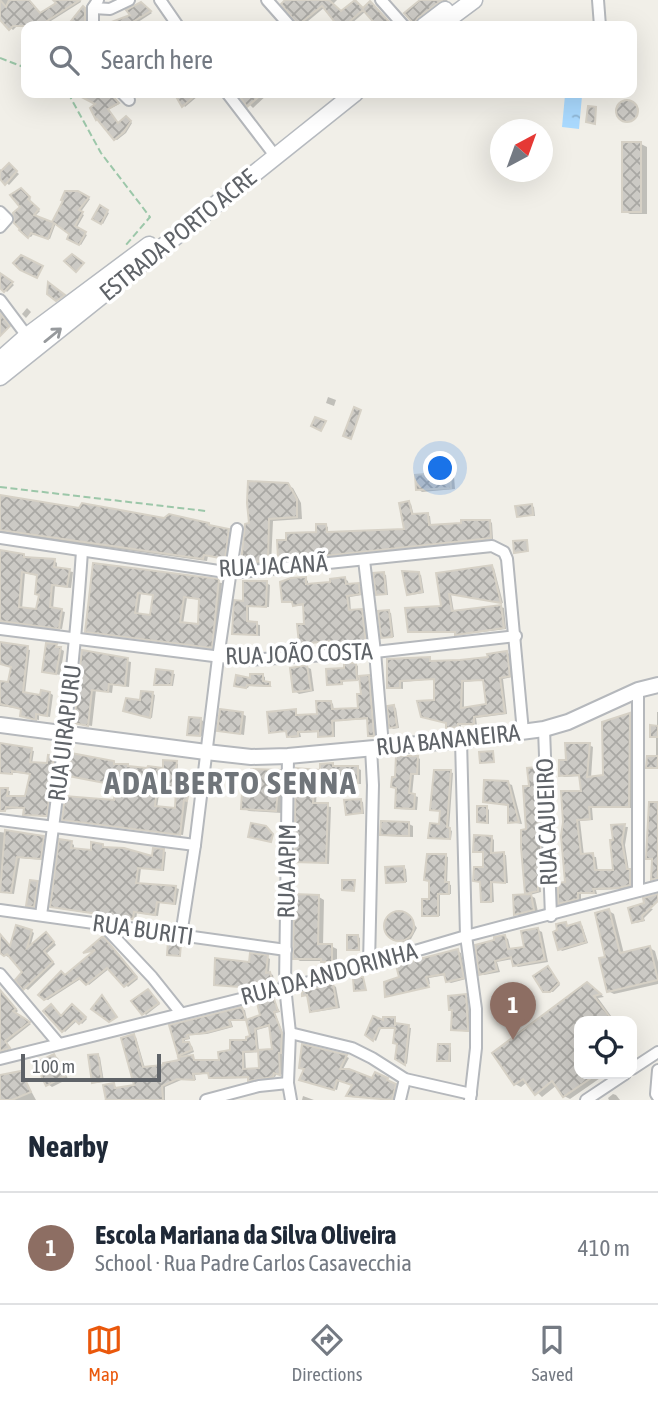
<!DOCTYPE html>
<meta charset="utf-8">
<style>
body{margin:0;font-family:"Asap Condensed",sans-serif;background:#f2f2f3;color:#1f2937}
.controls{position:absolute;right:21px;bottom:21px;display:grid;overflow:hidden;border-radius:14px;box-shadow:0 7px 28px #0002}
.controls button{width:63px;height:63px;display:grid;place-items:center;padding:0;border:0;border-bottom:2px solid #e0e1e3;background:#fff;color:#1f2937;font:35px sans-serif}
.compass{position:absolute;left:490px;top:119px;width:63px;height:63px;border-radius:50%;background:#fff;box-shadow:0 7px 28px #0002;rotate:41deg}
.scale{position:absolute;left:21px;bottom:18px;width:140px;box-sizing:border-box;padding-left:7px;border:4px solid #5f6368;border-top:0;font-size:19px;line-height:24px;white-space:nowrap;color:#5f6368;-webkit-text-stroke:5px #fff;paint-order:stroke}
.you{position:absolute;left:441px;top:469px;width:24px;height:24px;margin:-18px;border:5px solid #fff;border-radius:50%;background:#1a73e8;box-shadow:0 0 0 10px #1a73e833}
.badge{display:grid;place-items:center;width:46px;height:46px;border-radius:50%;background:#ea580c;color:#fff;font-size:23px;font-weight:700}
.pin{position:absolute;translate:-50% -58px;filter:drop-shadow(0 2px 4px #0008)}
.pin::after{content:'';position:absolute;top:37px;width:24px;height:21px;background:inherit;clip-path:polygon(0 0,100% 0,50% 100%)}
.list{margin:0;padding:0;list-style:none}
h2{display:flex;justify-content:space-between;align-items:center;height:91px;margin:0;padding:0 28px;font-size:30px}
h2 small{font-size:23px;font-weight:400;color:#747a83}
.list li{display:grid;grid-template-columns:46px 1fr auto;gap:21px;align-items:center;box-sizing:border-box;height:112px;padding:0 28px;border-top:2px solid #e0e1e3}
.list b{display:block;font-size:26px;white-space:nowrap}
.list p{margin:0;font-size:23px;white-space:nowrap;color:#747a83}
.list em{font-size:23px;font-style:normal;color:#747a83}
.icon{flex:none;width:38px;height:38px;fill:none;stroke:currentColor;stroke-width:2;stroke-linecap:round;stroke-linejoin:round}
.map{position:relative;flex:none;width:658px;height:1100px;overflow:hidden}
.search{position:absolute;background:#fff;box-shadow:0 7px 28px #0002;left:21px;right:21px;top:21px;height:77px;display:flex;align-items:center;gap:18px;box-sizing:border-box;padding:0 24px;border-radius:14px;color:#747a83;font-size:26px}
.sheet{height:203px;background:#fff}
nav{display:flex;justify-content:space-around;align-items:center;box-sizing:border-box;height:98px;border-top:2px solid #e0e1e3;background:#fff;font-size:19px;color:#747a83}
nav a{display:grid;justify-items:center;gap:4px}
nav .on{color:#ea580c}
.map>svg:first-child{display:block}
.water{fill:url(#water-ripples)}
.shadow{fill:#0003;fill-rule:evenodd}
.building{fill:url(#building-cross-hatch);stroke:#d6d1c6;stroke-width:2;fill-rule:evenodd}
.lines{fill:none;stroke-linecap:round;stroke-linejoin:round}
.minor-casing{stroke:#b5b8bc;stroke-width:14}
.tertiary-casing{stroke:#b5b8bc;stroke-width:18}
.secondary-casing{stroke:#b6babf;stroke-width:19}
.path{stroke:#9cc7a9;stroke-width:2;stroke-dasharray:7 3.5;stroke-linecap:butt}
.minor{stroke:#fff;stroke-width:10}
.tertiary{stroke:#fff;stroke-width:14}
.secondary{stroke:#fff;stroke-width:16}
.oneway{stroke:#979a9d}
.labels{text-anchor:middle;stroke-width:7;stroke-linejoin:round;paint-order:stroke}
.street-label{font-size:24px;fill:#5f6368;stroke:#fff}
.district-label{font-size:32px;font-weight:bold;letter-spacing:2px;fill:#70757a;stroke:#fff}
</style>
<div class="map">
<svg width="658" height="1100" viewBox="0 0 658 1100">
<defs>
<pattern id="water-ripples" width="26" height="14" patternUnits="userSpaceOnUse" patternTransform="scale(1.75)"><rect width="26" height="14" fill="#aadaff"/><path d="M2 4q2-2 4 0t4 0M15 11q2-2 4 0t4 0" fill="none" stroke="#8eb4d2"/></pattern>
<pattern id="building-cross-hatch" width="8" height="8" patternUnits="userSpaceOnUse" patternTransform="scale(1.75)"><rect width="8" height="8" fill="#cccac5"/><path d="M0 0l8 8M0 8l8-8" fill="none" stroke="#a9a8a4"/></pattern>
</defs>
<rect width="100%" height="100%" fill="#f1efe8"/>
<path class="water" d="M565 95 582 96 579 129 562 127Z"/>
<g class="shadow">
<path d="M0 0H22L41 15 59 3 55 0H80L81 2 43 26H29L24 19 13 30 0 17Z"/>
<path d="M285 0H337L333 4 342 13 364 10 373 5 392 26H380L366 11 351 24 353 26H339L325 7 302 26Z"/>
<path d="M422 0H448L421 19 418 25 407 13Z"/>
<path d="M83 8 87 11V24L84 26H69Z"/>
<path d="M149 11 152 13 132 26H112L111 23Z"/>
<path d="M217 21 223 26H210Z"/>
<path d="M80 93H109L119 104 108 110 119 125 128 119 132 123 126 133 117 140 115 139 98 104Z"/>
<path d="M176 93H196L198 96 185 107Z"/>
<path d="M244 93H269L253 108 241 96Z"/>
<circle cx="628" cy="112" r="10"/>
<path d="M641 144 647 147V214H630L624 211Z"/>
<path d="M11 167 19 174 9 185 0 177V169L3 172Z"/>
<path d="M24 192 31 199 28 201 40 211 34 217 52 224 78 192 90 199 80 213 84 215 76 229 87 235 81 245 70 238 71 233 56 223 50 239 34 233 31 237 29 236 23 207Z"/>
<path d="M100 208 109 213 103 224 95 219Z"/>
<path d="M4 277 14 285 7 292 0 285V280Z"/>
<path d="M27 308 31 312 26 318 22 314Z"/>
<path d="M328 397 336 400 334 406 326 403Z"/>
<path d="M450 474 454 476 455 489 422 492 418 489Z"/>
<path d="M287 485 293 488 301 503 302 519 273 521 271 564 248 566 243 563 251 525Z"/>
<path d="M0 498 228 531 233 534 229 560 208 556 207 561 0 533Z"/>
<path d="M409 503 411 504 414 516H430L431 526 490 521 492 523 493 539 318 557 280 556 318 534 326 526 328 527V534L406 531Z"/>
<path d="M532 506 534 507 535 516H518Z"/>
<path d="M0 552 54 561 57 563V569L73 572 71 588 55 586 53 609 65 612 62 629 0 622ZM25 573 38 576 40 595 37 611 22 609Z"/>
<path d="M95 565 222 583 215 649 87 631ZM141 594 155 595 152 617 138 615ZM187 598 201 600 200 626 183 624Z"/>
<path d="M491 567 494 568 503 603 451 594 454 612 501 607 504 608 506 629 459 635 457 633 409 631 443 607 438 575Z"/>
<path d="M383 574 386 575 388 595H380L378 594Z"/>
<path d="M418 574 421 575 424 593 411 595 408 594Z"/>
<path d="M305 579 308 581V585L332 584 345 579 348 581 349 586 361 587 362 595 350 597 351 612H364L368 645 335 646 332 642 303 644 300 643 306 625 305 605 297 606 294 603 283 601Z"/>
<path d="M266 583 270 585 269 607H249V623L260 625V636L233 633 245 602Z"/>
<path d="M388 612 391 613 394 637 385 638 383 637Z"/>
<path d="M0 644 30 650 25 694 42 697 50 693 53 695 50 717 39 715V720L25 717 23 709 0 706V683L10 684 12 667 0 664Z"/>
<path d="M56 646 64 651 60 675 44 672Z"/>
<path d="M84 652 131 662 129 687 113 685 112 693 96 690 92 726 80 724Z"/>
<path d="M507 653 510 654 512 677 503 679 507 714 476 718 477 725H461V728L448 727 436 701 435 679 403 682V689L389 687 430 659 433 663 490 659ZM485 680 488 705 464 709V682Z"/>
<path d="M355 664 358 666V677L371 678 376 737 370 735 369 719 335 721V737H322L319 732 300 733 301 737 291 738 288 732H271L295 711 298 717 318 715 331 702 333 704 334 711 360 709 363 696 362 680 343 681V684H329Z"/>
<path d="M307 667 311 669 314 691 299 694 295 691Z"/>
<path d="M158 671 175 674 173 686 158 685Z"/>
<path d="M263 676 265 677V683L272 687 249 686 248 688 238 686Z"/>
<path d="M153 694 155 695 152 718 128 712Z"/>
<path d="M394 707 396 708 399 728 393 729 391 727Z"/>
<path d="M657 712H658V769L648 767 656 758V738L652 736 657 727Z"/>
<path d="M242 714 246 716 244 735 219 730Z"/>
<path d="M630 715 633 717V808H592L593 820 580 821 584 856 596 857 598 872 615 871 613 826 628 827 625 845 629 871 633 873V887L622 889 596 890 597 894H581V900L564 905 560 903 567 884 563 836 583 793 581 776 564 777 561 775 568 762 589 745 593 747 591 778 605 776Z"/>
<path d="M200 719 203 721 202 736 189 734Z"/>
<path d="M0 745 34 751 32 764 49 765 54 758 56 759 49 817 28 815 25 814V808L0 810V789L10 791 9 798H26L32 774 0 772Z"/>
<path d="M417 757 420 759V775H414L412 795 418 797 417 810 399 809 396 807Z"/>
<path d="M113 763 130 767 164 770 176 763 178 764 177 777 191 780 183 835 66 820 116 802 117 785 69 776ZM160 787 178 789 177 810 157 808Z"/>
<path d="M357 768 361 770V784L317 785 316 805 331 807 329 864 296 861 297 770 322 771Z"/>
<path d="M537 769 540 770 544 879H540L541 892 530 895 527 893 528 830 531 788Z"/>
<path d="M279 772 285 775 282 813 249 811 243 808 252 794Z"/>
<path d="M450 772 453 773 449 829 452 831 451 839H432L429 837 441 826V811L432 809Z"/>
<path d="M507 783 512 785 522 824 510 822 509 806 485 801Z"/>
<path d="M360 801 363 802 364 814H347Z"/>
<path d="M487 808 489 810V824L481 822Z"/>
<path d="M409 824 413 826V837L386 836 382 834Z"/>
<path d="M0 832 46 839 43 860 20 858 14 894 0 892Z"/>
<path d="M492 838 494 840V854L506 855 508 883H493L494 902 485 903 482 901V882L475 880 485 869V853L475 851Z"/>
<path d="M71 843 74 845V850L92 852 102 846 154 858 163 851 166 852 164 871 141 868 139 885 176 888 179 889 176 905 160 902 158 916 137 913 136 920 55 908Z"/>
<path d="M445 856 448 857 447 884 451 885V894H440V916H426L423 915 431 900Z"/>
<path d="M404 868 406 869 407 882H387Z"/>
<path d="M37 883 41 885 38 908 28 905Z"/>
<path d="M531 896 535 898 538 912 520 916 516 914Z"/>
<path d="M319 897 324 900 323 946H331L337 949V964H329L323 961H300L295 958Z"/>
<path d="M639 906 653 909 644 918 645 921 636 923 634 922Z"/>
<path d="M609 911 614 914 624 954 650 948 655 951 658 962V984L614 994 608 991Z"/>
<path d="M395 913 409 917 417 928 411 939 403 942 390 935 386 927 388 918Z"/>
<path d="M566 924 569 927 582 925 588 943 562 951 560 949Z"/>
<path d="M538 930 542 932 548 962 518 967 515 965 513 959 497 962 500 972 484 975 481 973 504 936 508 939 511 951 526 948Z"/>
<path d="M31 931 34 933 30 948 49 936 56 945 46 954 55 964 28 990 25 988 24 972 10 955 8 957 0 951V936L12 948Z"/>
<path d="M358 937 360 938V951L349 949Z"/>
<path d="M103 938 138 979 128 987 110 968 89 985 82 978 48 1000 45 999 66 977 97 951 86 952Z"/>
<path d="M457 951 461 953 466 979 451 983 447 981 446 975 429 978 430 984 387 996 386 983 401 979 398 966Z"/>
<path d="M267 957 270 959 269 973 273 975 274 980 245 988 216 984Z"/>
<path d="M548 968 560 985 553 992 545 991Z"/>
<path d="M333 985 336 987 340 1008 315 1012 312 1010 307 997 304 995Z"/>
<path d="M593 988 604 997 598 998 614 1020 579 1021V1074H606L570 1099 564 1096 557 1085 542 1097 527 1082 521 1087 515 1084Z"/>
<path d="M0 991 18 1011 15 1014 31 1024 7 1043 11 1049 2 1052 0 1051Z"/>
<path d="M148 991 160 1004 146 1015 134 1002Z"/>
<path d="M466 996 468 997 470 1032 455 1030 453 1029Z"/>
<path d="M274 1001 280 1012 275 1013 284 1036V1053L282 1054 283 1075 277 1073 275 1077 253 1081 250 1078 213 1079 210 1073 195 1075 196 1080H181L165 1087V1100H104L108 1099 114 1084 117 1089 137 1087 133 1036 136 1037 145 1068 166 1067 193 1057 196 1062H221L252 1038 248 1021 262 1016ZM271 1026 273 1051H259L257 1030ZM260 1052 261 1070H246L245 1053Z"/>
<path d="M75 1007 87 1019 82 1024 78 1020 65 1032 63 1030Z"/>
<path d="M242 1009 245 1010 247 1020 231 1021 233 1027 207 1034 189 1035 190 1039 185 1040V1044L192 1046 194 1052 182 1057 180 1055 172 1026Z"/>
<path d="M395 1019 397 1025 411 1028 407 1064 397 1058 399 1044 397 1028H381L376 1041 367 1034Z"/>
<path d="M303 1046 347 1057 349 1058 342 1071 373 1081 376 1074 398 1087 394 1100 351 1097 349 1096 354 1085 340 1079 337 1090 304 1081Z"/>
<path d="M449 1046 451 1047V1062L439 1060Z"/>
<path d="M54 1056 58 1058 68 1079 52 1087 48 1084Z"/>
<path d="M98 1056 100 1057 104 1082 96 1083 94 1082Z"/>
<path d="M21 1073 36 1100H2L0 1077Z"/>
<path d="M613 1094 616 1095 620 1100H609L608 1098Z"/>
<path d="M303 1096 314 1100H302Z"/>
</g>
<g class="building">
<path d="M0 0 6 7 9 0H29L40 13 56 3 53 0H80L39 26H13L9 30 0 20Z"/>
<path d="M285 0H329L341 11 355 0 363 8 370 1 393 26H377L363 10 349 22 354 26H338L322 6 298 25 281 4Z"/>
<path d="M420 0H442L418 18 414 24 404 13Z"/>
<path d="M141 2 151 11 131 23 132 26H101L130 15 126 10Z"/>
<path d="M83 6 85 8V23L82 26H67Z"/>
<path d="M74 93H110L119 103 108 109 118 123 126 116 131 121 124 132 114 140 97 119 96 120 90 108 95 104Z"/>
<path d="M174 93H198L182 107Z"/>
<path d="M242 93H263L247 107 239 95Z"/>
<circle cx="627" cy="111" r="11"/>
<path d="M588 106 596 107 595 124 586 122Z"/>
<rect x="622" y="142" width="19" height="70"/>
<path d="M9 163 17 171 5 185 0 179V172Z"/>
<path d="M21 188 30 197 28 199 39 209 34 215 52 222 63 201 61 200 65 191H78L89 197 79 210 83 212 75 226 86 232 79 245 67 239 69 234 54 223 48 239 31 233 28 238 19 230 20 229 14 223 13 213 20 207 10 195Z"/>
<path d="M100 205 108 210 101 224 92 219Z"/>
<path d="M72 254 84 263 76 272 64 261Z"/>
<path d="M21 255 43 266 37 278 20 270 13 263Z"/>
<path d="M0 273 13 282 4 292 0 288Z"/>
<path d="M48 282 65 295 56 301 47 294Z"/>
<path d="M0 313 10 326 0 336Z"/>
<path d="M354 407 361 410 351 439 343 436Z"/>
<path d="M315 417 326 421 321 431 311 426Z"/>
<path d="M450 472 451 488 416 490 415 475Z"/>
<path d="M248 481 288 483 297 499V517L269 519 268 560 241 564 245 524 249 523 247 503Z"/>
<path d="M0 495 79 508 82 503 164 518 169 514 209 523V525L229 529 225 559 204 555 203 559 0 530Z"/>
<path d="M409 501 412 514 428 513 429 525 461 523V520H490L491 538 314 557H278L277 540H286V533L316 532V524H326L327 532 404 529 399 503Z"/>
<path d="M532 504 533 515 517 517 515 506Z"/>
<path d="M527 540 528 551 514 553 513 541Z"/>
<path d="M0 550 24 554V557L55 559 54 567 70 569 67 587 52 585 50 607 62 609 59 629 0 621ZM22 572 37 575 35 594 39 595 36 609 19 607Z"/>
<path d="M93 563 219 579 212 648 85 632ZM138 593 153 595 150 615 135 613ZM184 597 199 599 198 624 180 622Z"/>
<path d="M492 565 501 603 449 594 452 611 501 605 504 628 455 635V632H408L405 608 441 606 436 573Z"/>
<path d="M402 571 419 572 422 592 407 595Z"/>
<path d="M384 572 386 594 376 595 373 573Z"/>
<path d="M306 577V584L330 582V579L345 577 346 584 359 583 360 594 347 596 349 610 362 609 366 644 330 645V641L299 644 297 624H304L303 604 293 606 292 602H282L280 582 291 578Z"/>
<path d="M243 581H267L266 607 247 606V621L257 622V635L232 634 234 600 243 601Z"/>
<path d="M389 610 392 637 381 638 378 611Z"/>
<path d="M0 642 28 646 23 692 40 695 41 690 50 692 47 716 36 714V720L20 716 21 709 0 704V681L8 682 11 667 0 664Z"/>
<path d="M46 643 57 644 56 647H61L56 674 42 672Z"/>
<path d="M82 650 128 658 125 686 109 684 108 692 92 690 88 726 74 723Z"/>
<path d="M507 651 510 676 500 678 505 713 474 717V724H458V727L446 728V723L421 717 417 701 434 700V679L400 681V688H387V659L430 657V661L460 660 488 657 487 654ZM483 680 486 704 461 708 462 681Z"/>
<path d="M344 663H356L357 680 341 681 342 684 327 685 326 669 344 668Z"/>
<path d="M307 665 311 690 293 692 290 668Z"/>
<path d="M156 669 173 671 171 685H154Z"/>
<path d="M250 674H263V681L270 682V686L247 685 246 688 234 686 236 675 250 678Z"/>
<path d="M369 675 374 736H368L367 718 332 721 333 736 318 737V731L298 732V736L287 737 286 731 269 733 267 712 296 709V715L317 714 316 701H331L332 709 358 708 357 694H361L359 676Z"/>
<path d="M141 691 153 692 150 718 123 711 126 698 140 700Z"/>
<path d="M394 705 397 727 389 728 387 706Z"/>
<path d="M220 709 243 712 240 734 217 731Z"/>
<path d="M630 713 629 807H589L590 819 577 820 581 854 593 853 595 870H613L610 840H613L611 825 625 824 622 842 627 869H630V885L618 888 593 889 594 893H578V899L558 904V883L565 882 561 836 563 822 561 791H581L579 775 559 776V760H566L565 743H590L587 777 603 775 602 722Z"/>
<path d="M189 717 201 718 200 736 187 735Z"/>
<path d="M650 725 658 726V737H650Z"/>
<path d="M0 743 32 748 30 762 47 763 48 755 54 756 47 816 23 815 24 808 6 807 5 811H0V788H8L7 796H25L30 774 12 771V774L0 773Z"/>
<path d="M493 751 494 762 480 763 479 752Z"/>
<path d="M71 753 114 761V764H128V766L147 768 148 766 163 768V760L177 761 175 774 189 777 187 801 184 800 180 835 62 820 65 796 114 800 115 785 68 776ZM157 787 176 789 175 808 155 806Z"/>
<path d="M396 756H418L417 774H411L409 793 415 794 414 809 395 808 396 788 391 787 392 777H395Z"/>
<path d="M647 756H658V768H646Z"/>
<path d="M333 763V766H358V783L314 784 313 803H328L326 863 294 862 296 768 320 770V764Z"/>
<path d="M538 767 542 878H538V891L525 894 521 847V830L526 829 523 786H529L527 768Z"/>
<path d="M251 769 280 770 276 811 241 809 242 792H250Z"/>
<path d="M434 770H451L447 827 450 828V839L428 838 430 823 439 824 440 811 430 810Z"/>
<path d="M484 780 508 781 519 822 508 823V805L483 802Z"/>
<path d="M361 799 362 813 346 815 344 800Z"/>
<path d="M649 802H658V878L651 880 652 859H646Z"/>
<path d="M477 806H487V823L477 822Z"/>
<path d="M381 821 409 822V836L380 835Z"/>
<path d="M251 823 266 826 273 834 271 842 248 837Z"/>
<path d="M5 830 44 836 41 859 17 857 11 893 0 892Z"/>
<path d="M474 835 492 836 491 853 504 852 505 883 491 882V902H481L480 882 473 881 474 867H483V852H473Z"/>
<path d="M59 839 72 841 71 848 91 850V842L103 844V847L124 848 152 856 153 848 164 849 162 870 138 868 136 883 176 886 174 904 157 902 155 915 134 912 133 919 50 907Z"/>
<path d="M427 854H446L445 882H449V894H438V916H422V899H429V881L424 880Z"/>
<path d="M404 866 405 882 386 883 385 867Z"/>
<path d="M30 880 38 881 34 907 26 906Z"/>
<path d="M342 880H355L354 891 342 890Z"/>
<path d="M294 894 319 895 318 944H332V962H321V959H293Z"/>
<path d="M531 894 534 910 514 915 513 895Z"/>
<path d="M658 894V901L642 916 643 920 632 923 628 908 644 903 643 898Z"/>
<path d="M609 909 620 953 650 946 658 980 607 992 599 958 605 957 595 913Z"/>
<circle cx="399" cy="926" r="15"/>
<path d="M566 922 567 926 580 922 586 942 558 950 553 932 557 930 556 924Z"/>
<path d="M16 925 32 930 27 948 46 932 54 942 44 951 53 962 23 990 15 980 22 972 7 954 4 956 0 953V934L10 946Z"/>
<path d="M538 928 545 960 513 966 511 957 495 961 497 970 479 975 475 945 494 940V937L505 935 508 949 524 947 521 931Z"/>
<path d="M347 935H358L359 950H347Z"/>
<path d="M103 936 137 977 124 987 107 968 86 985 79 978 44 1000 38 995 61 971 65 975 95 950 83 953Z"/>
<path d="M168 941 181 943 180 956 167 955Z"/>
<path d="M458 949 464 978 446 982 444 974 426 977 429 987 385 997 384 982 399 977 396 965Z"/>
<path d="M250 953 268 955 266 973 270 972 272 979 240 987 214 985 215 958 249 962Z"/>
<path d="M548 966 559 983 550 992H543L533 976Z"/>
<path d="M363 977 366 990 354 991 353 978Z"/>
<path d="M587 982 601 994 594 996 609 1016 602 1021H579V1074H597L563 1097 552 1081 535 1095 523 1079 514 1085 492 1053Z"/>
<path d="M333 983 337 1007 310 1012 307 995 302 996V992Z"/>
<path d="M148 989 159 1003 142 1015 131 1001Z"/>
<path d="M0 990 16 1009 13 1011 30 1022 5 1041 10 1048 0 1051Z"/>
<path d="M466 994 468 1031 451 1030 452 1010H449L448 996Z"/>
<path d="M102 995 117 1017 109 1022 91 1009Z"/>
<path d="M274 999 278 1011 274 1012 282 1033 281 1053H279L280 1075 274 1073 273 1077 248 1081V1077L209 1078 208 1073 193 1074 194 1080 177 1079 162 1086 163 1100H106L103 1085 114 1083 115 1088 134 1085 121 1038 134 1034 143 1067 163 1065V1063L179 1060 178 1057 193 1055 194 1060H219L218 1052 230 1050V1040H246V1037L250 1036 246 1020 260 1015 257 1003ZM269 1025 272 1049 258 1050 259 1068 243 1069V1052L257 1051 255 1029Z"/>
<path d="M51 1004 61 1016 72 1004 86 1017 79 1024 75 1020 62 1032 43 1011Z"/>
<path d="M242 1007 246 1020H229L231 1026 204 1033 187 1035 188 1038 183 1039V1042H189L192 1050 178 1056 169 1025Z"/>
<path d="M373 1016 383 1020V1017H395V1026L396 1023 409 1025 405 1065 395 1059 397 1044 393 1043 395 1028H379L373 1041 365 1035Z"/>
<path d="M302 1044 347 1055 340 1069H349L372 1078 375 1072 388 1078 387 1080 396 1084 392 1100 346 1096 352 1085 337 1080 334 1090 299 1080 304 1069 299 1068Z"/>
<path d="M438 1044H450L449 1061H437Z"/>
<path d="M54 1054 65 1076 46 1086 35 1063Z"/>
<path d="M98 1054 102 1081 92 1083 88 1055Z"/>
<path d="M21 1071 31 1092 12 1100H0V1075Z"/>
</g>
<g class="lines">
<defs>
<g id="minor">
<path d="M160 0 178 26"/>
<path d="M267 0 290 26"/>
<path d="M381 0 404 26"/>
<path d="M598 0 600 26"/>
<path d="M93 8 110 9 129 0"/>
<path d="M93 26V8L98 0"/>
<path d="M122 93 129 100"/>
<path d="M227 93 276 157"/>
<path d="M0 212 7 219 0 227"/>
<path d="M0 300 27 336"/>
<path d="M0 538 232 573 492 546 504 552 507 559 523 732"/>
<path d="M364 560 375 652 383 746"/>
<path d="M0 629 245 660 375 652 516 636"/>
<path d="M638 690V891"/>
<path d="M544 729 551 916"/>
<path d="M461 740 466 936 476 1009V1048L470 1100"/>
<path d="M288 756 285 986 290 1033 288 1083 291 1100"/>
<path d="M0 820 195 845"/>
<path d="M0 910 286 950"/>
<path d="M41 915C58 794 74 673 82 551"/>
<path d="M103 925 152 977 180 1012"/>
<path d="M181 935 195 845 218 658 237 529"/>
<path d="M369 964 373 785 371 748"/>
<path d="M0 974 58 1043"/>
<path d="M290 1033 352 1048 372 1058 405 1079 471 1094"/>
<path d="M0 1059 313 981 466 936 658 886"/>
<path d="M632 1069 658 1052"/>
<path d="M658 1070 656 1094 658 1097"/>
<path d="M206 1100 259 1086 288 1083"/>
<path d="M400 1100 405 1079"/>
<path d="M586 1100 625 1074"/>
</g>
<path id="tertiary" d="M0 725 206 752 251 757 288 756 461 740 544 729 568 722 638 690 658 685"/>
<g id="secondary">
<path d="M424 26 445 10"/>
<path d="M439 26 474 0"/>
<path d="M0 360 27 336 149 245"/>
<path d="M0 377 355 93"/>
</g>
</defs>
<use href="#minor" class="minor-casing"/>
<use href="#tertiary" class="tertiary-casing"/>
<use href="#secondary" class="secondary-casing"/>
<g class="path">
<path d="M0 58 26 68"/>
<path d="M68 93 101 153 150 217 125 246"/>
<path d="M0 487 206 511"/>
</g>
<use href="#minor" class="minor"/>
<use href="#tertiary" class="tertiary"/>
<use href="#secondary" class="secondary"/>
</g>
<defs><path id="oneway-shaft" d="M-6 0H5M1.5-3L5.5 0L1.5 3" fill="none" stroke-width="1.6" stroke-linecap="round" stroke-linejoin="round" transform="scale(1.75)"/></defs>
<use class="oneway" href="#oneway-shaft" transform="translate(53 335) rotate(-39)"/>
<g class="labels">
<g class="street-label">
<text transform="translate(178 235) rotate(-39)" y="8">ESTRADA PORTO ACRE</text>
<text transform="translate(273 566) rotate(-3)" y="8">RUA JACANÃ</text>
<text transform="translate(299 654) rotate(-2)" y="8">RUA JOÃO COSTA</text>
<text transform="translate(65 733) rotate(-83)" y="8">RUA UIRAPURU</text>
<text transform="translate(448 740) rotate(-6)" y="8">RUA BANANEIRA</text>
<text transform="translate(547 822) rotate(-92)" y="8">RUA CAJUEIRO</text>
<text transform="translate(287 871) rotate(-89)" y="8">RUA JAPIM</text>
<text transform="translate(143 930) rotate(8)" y="8">RUA BURITI</text>
<text transform="translate(329 974) rotate(-15)" y="8">RUA DA ANDORINHA</text>
</g>
<g class="district-label">
<text x="231" y="794">ADALBERTO SENNA</text>
</g>
</g>
</svg>
<div class="controls">
<button><svg class="icon" aria-label="locate" viewBox="0 0 24 24"><circle cx="12" cy="12" r="6"/><path d="M12 2v4M12 18v4M2 12h4M18 12h4"/></svg></button>
</div>
<svg class="compass" viewBox="-18 -18 36 36"><path d="M0-13l5 13h-10z" fill="#e53935"/><path d="M0 13l5-13h-10z" fill="#747a83"/></svg>
<div class="scale">100 m</div>
<div class="you"></div>
<div class="pin badge" style="left:513px;top:1040px;background:#8d6e63">1</div>
<div class="search"><svg class="icon" aria-label="search" viewBox="0 0 24 24"><circle cx="10" cy="10" r="6"/><path d="M15 15l6 6"/></svg>Search here</div>
</div>
<section class="sheet">
<h2>Nearby<small></small></h2>
<ul class="list">
<li><span class="badge" style="background:#8d6e63">1</span><div><b>Escola Mariana da Silva Oliveira</b><p>School · Rua Padre Carlos Casavecchia</p></div><em>410 m</em></li>
</ul>
</section>
<nav>
<a class="on"><svg class="icon" aria-label="map" viewBox="0 0 24 24"><path d="M3 6l6-2 6 2 6-2v14l-6 2-6-2-6 2zM9 4v14M15 6v14"/></svg>Map</a>
<a><svg class="icon" aria-label="directions" viewBox="0 0 24 24"><path d="M12 3l9 9-9 9-9-9zM9 14v-3h6M13 9l2 2-2 2"/></svg>Directions</a>
<a><svg class="icon" aria-label="saved" viewBox="0 0 24 24"><path d="M7 4h10v16l-5-4-5 4z"/></svg>Saved</a>
</nav>
